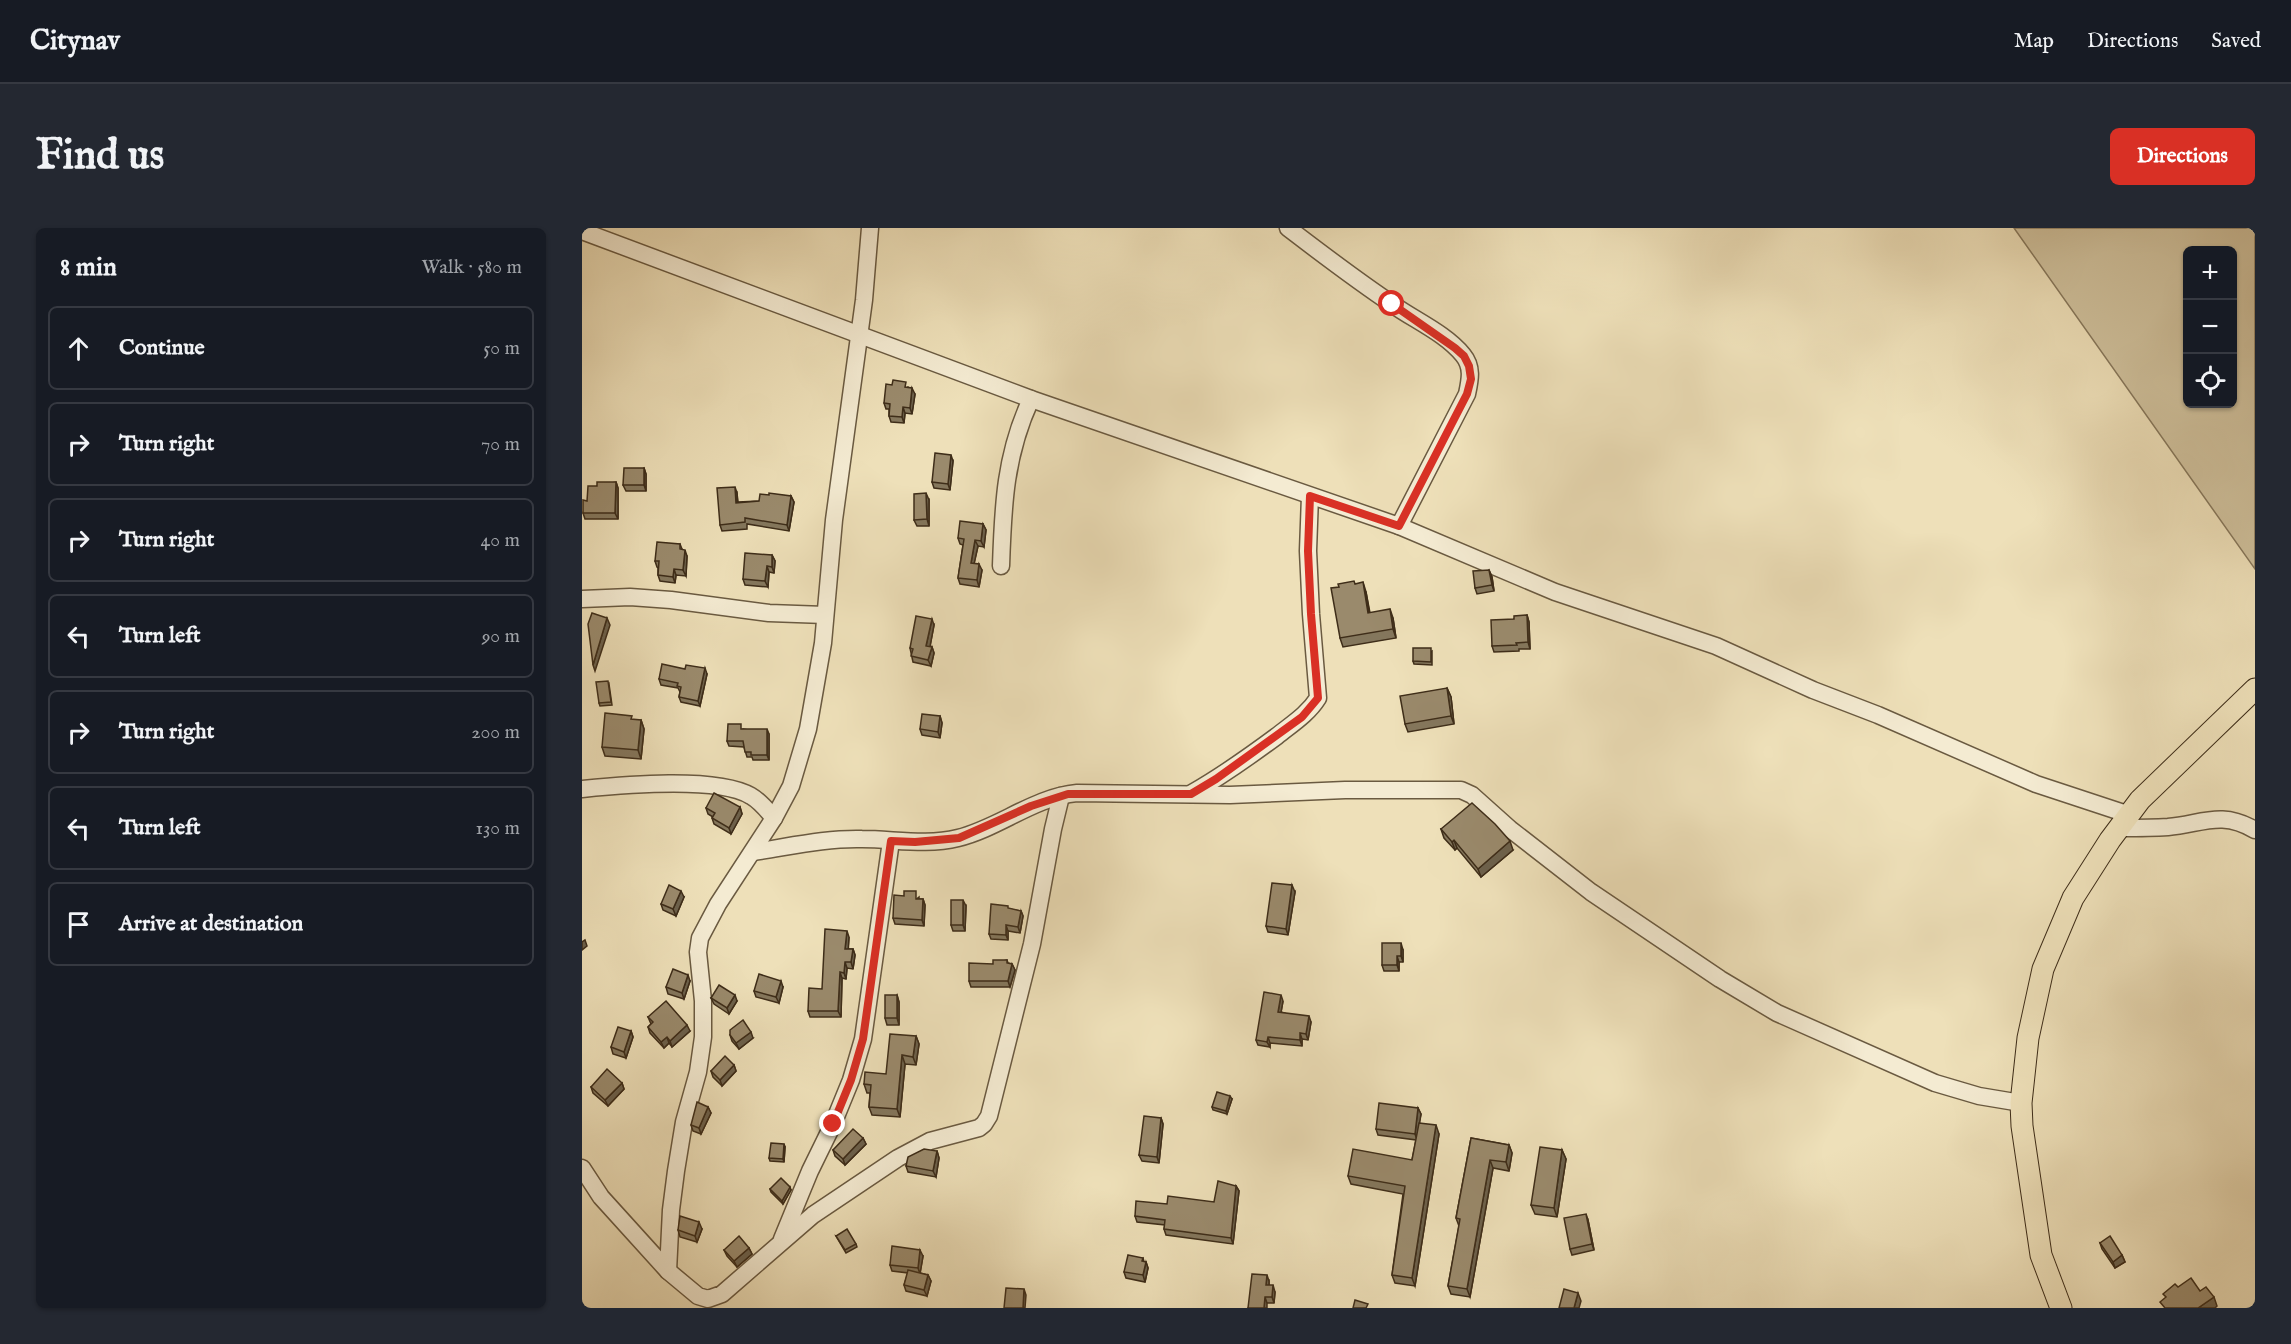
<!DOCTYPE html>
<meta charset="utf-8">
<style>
body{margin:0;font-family:"IM FELL English",serif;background:#242831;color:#f1f3f6}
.controls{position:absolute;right:18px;top:18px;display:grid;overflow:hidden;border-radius:9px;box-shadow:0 2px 4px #0004}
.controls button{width:54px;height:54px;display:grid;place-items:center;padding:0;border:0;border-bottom:2px solid #363941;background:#171b24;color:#f1f3f6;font:30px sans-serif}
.stop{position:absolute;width:18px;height:18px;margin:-14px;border:4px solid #d93025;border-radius:50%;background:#fff}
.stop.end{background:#d93025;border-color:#fff;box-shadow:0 2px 6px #0008}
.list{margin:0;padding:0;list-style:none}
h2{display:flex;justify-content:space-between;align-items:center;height:78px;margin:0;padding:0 24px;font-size:26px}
h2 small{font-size:20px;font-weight:400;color:#9ea1a6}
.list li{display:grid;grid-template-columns:39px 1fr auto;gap:18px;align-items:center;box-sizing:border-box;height:84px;margin:0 12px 12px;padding:0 12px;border:2px solid #363941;border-radius:9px}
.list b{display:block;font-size:22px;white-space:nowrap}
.list em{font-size:20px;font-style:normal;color:#9ea1a6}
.icon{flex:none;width:33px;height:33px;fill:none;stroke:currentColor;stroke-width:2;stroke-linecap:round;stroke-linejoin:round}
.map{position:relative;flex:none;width:1673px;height:1080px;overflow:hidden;border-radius:9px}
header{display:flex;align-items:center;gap:36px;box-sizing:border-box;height:84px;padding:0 30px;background:#171b24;border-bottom:2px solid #363941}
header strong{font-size:28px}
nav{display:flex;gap:33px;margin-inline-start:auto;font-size:21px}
.intro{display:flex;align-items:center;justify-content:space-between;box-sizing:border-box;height:144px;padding:0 36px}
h1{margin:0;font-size:42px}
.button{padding:15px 27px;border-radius:9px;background:#d93025;color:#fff;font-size:21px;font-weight:700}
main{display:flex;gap:36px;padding:0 36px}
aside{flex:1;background:#171b24;border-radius:9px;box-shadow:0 2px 4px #0004}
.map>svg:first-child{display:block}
.green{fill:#d0c29e;stroke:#87785c;stroke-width:1.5;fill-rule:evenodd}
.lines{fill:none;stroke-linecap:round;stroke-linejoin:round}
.minor-casing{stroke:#6a5a41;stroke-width:19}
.major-casing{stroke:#3e2d19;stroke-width:23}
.minor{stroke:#f4ebd2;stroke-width:16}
.major{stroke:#eee0b9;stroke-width:21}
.wall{fill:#84775d;stroke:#3e2d19;stroke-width:1.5}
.shaded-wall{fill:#6c614c;stroke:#3e2d19;stroke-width:1.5}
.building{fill:#9a8a6c;stroke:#3e2d19;stroke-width:1.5}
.route{stroke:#d93025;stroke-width:8}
</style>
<header>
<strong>Citynav</strong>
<nav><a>Map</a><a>Directions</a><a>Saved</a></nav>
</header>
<div class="intro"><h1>Find us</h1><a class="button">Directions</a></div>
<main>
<aside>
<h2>8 min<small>Walk · 580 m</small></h2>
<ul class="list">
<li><svg class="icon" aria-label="ahead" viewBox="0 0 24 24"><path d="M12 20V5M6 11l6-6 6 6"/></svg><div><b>Continue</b></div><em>50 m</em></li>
<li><svg class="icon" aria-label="right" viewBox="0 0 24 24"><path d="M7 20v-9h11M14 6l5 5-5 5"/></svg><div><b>Turn right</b></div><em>70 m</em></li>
<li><svg class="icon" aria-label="right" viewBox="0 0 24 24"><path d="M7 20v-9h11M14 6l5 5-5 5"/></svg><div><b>Turn right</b></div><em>40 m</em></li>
<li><svg class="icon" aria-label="left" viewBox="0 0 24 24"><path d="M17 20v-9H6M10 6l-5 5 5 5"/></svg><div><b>Turn left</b></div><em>90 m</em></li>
<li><svg class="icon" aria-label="right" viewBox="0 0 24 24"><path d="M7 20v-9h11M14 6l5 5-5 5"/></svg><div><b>Turn right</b></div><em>200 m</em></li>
<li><svg class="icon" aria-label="left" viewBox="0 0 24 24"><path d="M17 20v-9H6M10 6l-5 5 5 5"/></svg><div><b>Turn left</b></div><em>130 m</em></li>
<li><svg class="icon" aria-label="arrive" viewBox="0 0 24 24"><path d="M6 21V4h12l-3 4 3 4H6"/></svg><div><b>Arrive at destination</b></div></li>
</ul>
</aside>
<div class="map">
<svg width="1673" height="1080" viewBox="0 0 1673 1080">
<rect width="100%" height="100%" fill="#eee0b9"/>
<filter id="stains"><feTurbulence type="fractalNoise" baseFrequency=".00333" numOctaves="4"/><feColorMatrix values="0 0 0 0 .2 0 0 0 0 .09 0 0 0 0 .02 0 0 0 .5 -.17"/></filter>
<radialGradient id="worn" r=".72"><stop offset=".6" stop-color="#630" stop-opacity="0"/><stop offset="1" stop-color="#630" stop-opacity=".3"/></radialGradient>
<path class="green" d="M1432 0H1673V341ZM1606 22H1650V176H1606Z"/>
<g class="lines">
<defs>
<g id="minor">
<path d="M706 0C740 26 774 52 810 76 832 92 863 105 881 127 891 139 888 152 885 166L817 298"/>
<path d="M0 3 449 171 817 298 973 364 1134 418 1231 462 1296 487 1454 556 1548 587"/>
<path d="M419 338C421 277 423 227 449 171"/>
<path d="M0 371 48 369 89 372 187 385 243 387"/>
<path d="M0 561C40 557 135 548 169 568 178 573 185 582 192 590"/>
<path d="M610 565C640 548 668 528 695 508 710 496 726 486 736 470L729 386 726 323 728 268"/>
<path d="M1538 600C1554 600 1570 600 1586 599 1620 596 1639 582 1673 602"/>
<path d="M171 624C206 619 243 610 280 611 312 611 344 618 376 610 417 600 452 569 495 565L648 567 763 562H879L890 567 928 601 1009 664 1138 751 1195 785 1353 855 1397 868 1439 875"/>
<path d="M0 940 19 969 86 1043 116 1068 126 1071 140 1066 231 987 316 930 348 913 397 900 402 896 407 888 450 716 471 601 479 568"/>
<path d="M200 1011 228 943 251 896 269 852 281 811 309 613"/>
<path d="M86 1043 89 982 94 943 102 894 116 844 121 809V773L116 724 118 710 136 676 192 590 209 558 226 501 241 415 252 292 282 72 288 0"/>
</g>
<path id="major" d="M1479 1080 1459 1027 1440 898 1439 875 1446 810 1461 741 1491 670 1528 612 1558 572 1673 461"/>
</defs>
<use href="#minor" class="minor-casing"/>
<use href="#major" class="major-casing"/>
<use href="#minor" class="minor"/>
<use href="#major" class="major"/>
</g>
<g class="wall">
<path d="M326 159 333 166 330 186 323 185 322 195 309 194 307 188V181H304L302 175Z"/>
<path d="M371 233 368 262 352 260 350 254Z"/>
<path d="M62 240 64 246V263H44L41 257Z"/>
<path d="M34 254 36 260V291H3L1 285 5 273 15 258Z"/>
<path d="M155 265 156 274 177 273 187 267 209 268 212 274 207 303 165 296V301L140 303 138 297Z"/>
<path d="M347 272V298H335L332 292Z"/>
<path d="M401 296 404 302 402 319 396 318 392 335 400 342 397 359 378 356 376 350 381 317 378 316 376 310Z"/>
<path d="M98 316 100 321 105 328 104 348 94 347 93 355 78 353 76 347V340L75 339 73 333Z"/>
<path d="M190 327 193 333 192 345 187 344 186 359 163 357 161 351Z"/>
<path d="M907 342 910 349 912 363 895 366 893 360Z"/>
<path d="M774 356 784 364 788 385 811 390 814 410 761 419 758 410Z"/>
<path d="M945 387 947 394 948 421H937V423L912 424 910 418 932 391Z"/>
<path d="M352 397 348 418 350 419 352 425 349 438 331 434 328 420Z"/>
<path d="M850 423V437L832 436 831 433Z"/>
<path d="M125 446 118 478 99 474 97 469 98 464 96 460 79 457 77 451Z"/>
<path d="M27 456 30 477 18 478 17 475Z"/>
<path d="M865 460 869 469 872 496 826 504 823 496Z"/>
<path d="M358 488 360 495 358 510 340 507 338 501Z"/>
<path d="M59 492 62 501 59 531 23 528 20 519Z"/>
<path d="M161 501 187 506V532H171L170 529H165L162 519 147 518 145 513Z"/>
<path d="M158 579 160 586 149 606 132 596 130 590 131 589 126 586 124 580Z"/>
<path d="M859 601 931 622 899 649 875 620 873 622 862 610Z"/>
<path d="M713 664 706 707 686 704 684 698Z"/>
<path d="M102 669 94 688 81 682 79 676Z"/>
<path d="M337 669V671H341L343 677 342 698 313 696 311 690Z"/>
<path d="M384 678 383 703H371L369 697Z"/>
<path d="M427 681 439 683 441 688 438 705 426 703V712L409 711 407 706Z"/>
<path d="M267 709 266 721H271L273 727 271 741 265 740 264 751 260 750 259 789H228L226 783 240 761Z"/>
<path d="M821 722V734H817V743H802L800 737Z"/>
<path d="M425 732 426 735 430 736 433 742 428 759H389L387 753 411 736Z"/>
<path d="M108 753 102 771 86 766 84 759Z"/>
<path d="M201 759 197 775 174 769 172 763Z"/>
<path d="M315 767 317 774V797H305L303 790Z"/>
<path d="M129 770 155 773 147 786 132 776Z"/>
<path d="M701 773 699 784 729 794 726 812 720 811V818L688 815V819L676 817 674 812Z"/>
<path d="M66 789 108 803 90 819 87 815 82 820 68 805 66 799 69 796Z"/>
<path d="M49 803 51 809 44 830 31 826 29 819Z"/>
<path d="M148 807 171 810 157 821 150 813Z"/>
<path d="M334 808 337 816 334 837 323 836 318 889 290 887 287 879 288 865H285L282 856 304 846Z"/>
<path d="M152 837 154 843 140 858 131 849 129 843Z"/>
<path d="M40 855 42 861 26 878 11 865 9 859Z"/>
<path d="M650 871 645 886 631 882 630 879Z"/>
<path d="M126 879 129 885 119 906 111 903 109 897Z"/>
<path d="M836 880 839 886 837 895 857 906 833 1058 813 1055 810 1047 821 966 769 956 766 948 830 932 834 912 796 907 794 901Z"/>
<path d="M579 890 581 896 577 935 560 933 557 927Z"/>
<path d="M281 910 284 916 263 937 253 928 251 922Z"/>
<path d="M889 910 927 917 930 925 927 943 911 940 888 1069 869 1066 866 1058 877 998 874 990Z"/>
<path d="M203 919 202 934 188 933 187 930Z"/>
<path d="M980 922 984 931 975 989 953 986 949 977Z"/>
<path d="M355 923 357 930 354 949 326 944 324 938Z"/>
<path d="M654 958 657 963 651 1016 584 1007 582 1001 583 997 555 994 553 988 585 976 632 974Z"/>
<path d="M188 961 209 962 201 976 189 964Z"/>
<path d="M1006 992 1012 1022 990 1027 988 1021Z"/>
<path d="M120 1001 115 1014 98 1009 96 1002Z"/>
<path d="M254 1008 274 1016 275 1019 264 1025Z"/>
<path d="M1518 1015 1540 1027 1543 1034 1533 1040 1520 1021Z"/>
<path d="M167 1020 170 1026 155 1039 145 1028 142 1022Z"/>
<path d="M341 1028 338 1045 346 1047 349 1053 345 1068 324 1063 322 1057 326 1045 310 1043 308 1037Z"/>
<path d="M561 1030 562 1034H564L566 1040 563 1054 544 1050 542 1044Z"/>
<path d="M687 1053V1057L693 1064 692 1075H685L666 1080Z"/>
</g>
<g class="shaded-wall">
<path d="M330 160 333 166 330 186 328 180Z"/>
<path d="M321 179 323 185 322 195 320 189Z"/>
<path d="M369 227 371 233 368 262 366 256Z"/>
<path d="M62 240 64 246V263L62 257Z"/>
<path d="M34 254 36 260V291L33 285Z"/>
<path d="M153 259 155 265 156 281 154 275Z"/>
<path d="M344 265 347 272V298L345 291Z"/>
<path d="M209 268 212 274 207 303 205 297Z"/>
<path d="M401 296 404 302 402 319 399 313Z"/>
<path d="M393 312 396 318 391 341 389 335Z"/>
<path d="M103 322 105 328 104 348 101 342Z"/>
<path d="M190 327 193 333 192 345 190 339Z"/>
<path d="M397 336 400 342 397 359 395 352Z"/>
<path d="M185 338 187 344 186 359 183 353Z"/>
<path d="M92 341 94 347 93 355 91 349Z"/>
<path d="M907 342 910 349 912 363 910 357Z"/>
<path d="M781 354 784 364 789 394 786 385Z"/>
<path d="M808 381 811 390 814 410 811 401Z"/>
<path d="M945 387 947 394 948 421 946 414Z"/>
<path d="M25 390 28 397 13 443 11 437Z"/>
<path d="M350 391 352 397 347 424 344 418Z"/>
<path d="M350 419 352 425 349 438 346 432Z"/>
<path d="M123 440 125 446 118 478 116 473Z"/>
<path d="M865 460 869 469 872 496 869 488Z"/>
<path d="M358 488 360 495 358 510 356 504Z"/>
<path d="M59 492 62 501 59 531 56 522Z"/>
<path d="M185 501 187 506V532L185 527Z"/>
<path d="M158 579 160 586 149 606 147 600Z"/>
<path d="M872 612 875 620 873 622 870 614Z"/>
<path d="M928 613 931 622 899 649 896 641Z"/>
<path d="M710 657 713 664 706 707 704 701Z"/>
<path d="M99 663 102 669 94 688 91 681Z"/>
<path d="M341 671 343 677 342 698 340 692Z"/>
<path d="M381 672 384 678 383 703 381 697Z"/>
<path d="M439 683 441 688 438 705 436 699Z"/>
<path d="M424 697 426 703V712L424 707Z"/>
<path d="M265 703 267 709 266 727 263 721Z"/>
<path d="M3 712 5 718 0 722V714Z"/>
<path d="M819 715 821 722V734L819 728Z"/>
<path d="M271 721 273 727 271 741 269 734Z"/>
<path d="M815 728 817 734V743L815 737Z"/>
<path d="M263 734 265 740 264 751 262 745Z"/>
<path d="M430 736 433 742 428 759 426 753Z"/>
<path d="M258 744 260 750 259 789 256 783Z"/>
<path d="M106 747 108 753 102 771 100 765Z"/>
<path d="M199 753 201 759 197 775 194 769Z"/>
<path d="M153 767 155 773 147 786 145 780Z"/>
<path d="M315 767 317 774V797L315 790Z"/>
<path d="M699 767 701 773 698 790 696 784Z"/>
<path d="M727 788 729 794 726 812 724 806Z"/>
<path d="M105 797 108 803 90 819 88 813Z"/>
<path d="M49 803 51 809 44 830 42 824Z"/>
<path d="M169 804 171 810 157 821 154 815Z"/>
<path d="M718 805 720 811V818L718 812Z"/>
<path d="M334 808 337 816 334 837 331 829Z"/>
<path d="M85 809 87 815 82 820 79 814Z"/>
<path d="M686 809 688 815V819L685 814Z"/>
<path d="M320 827 323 836 318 889 315 881Z"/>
<path d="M152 837 154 843 140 858 138 852Z"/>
<path d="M40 855 42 861 26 878 23 872Z"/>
<path d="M648 868 650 871 645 886 644 883Z"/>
<path d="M126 879 129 885 119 906 117 900Z"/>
<path d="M836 880 839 886 835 912 833 906Z"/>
<path d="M579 890 581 896 577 935 575 929Z"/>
<path d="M854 897 857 906 833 1058 830 1050Z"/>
<path d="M281 910 284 916 263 937 261 931Z"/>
<path d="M202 916 203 919 202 934 201 931Z"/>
<path d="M927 917 930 925 927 943 924 934Z"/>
<path d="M980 922 984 931 975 989 972 980Z"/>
<path d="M355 923 357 930 354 949 351 943Z"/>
<path d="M908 932 911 940 888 1069 885 1061Z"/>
<path d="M654 958 657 963 651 1016 649 1010Z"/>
<path d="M208 959 209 962 201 976 200 973Z"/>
<path d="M1004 986 1006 992 1012 1022 1010 1016Z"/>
<path d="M117 994 120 1001 115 1014 113 1008Z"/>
<path d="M167 1020 170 1026 155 1039 152 1033Z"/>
<path d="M338 1022 341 1028 338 1046 336 1040Z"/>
<path d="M1540 1027 1543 1034 1533 1040 1531 1034Z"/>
<path d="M564 1034 566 1040 563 1054 561 1047Z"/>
<path d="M346 1047 349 1053 345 1068 342 1062Z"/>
<path d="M685 1047 687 1053V1063L684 1057Z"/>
<path d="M691 1057 693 1064 692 1075 690 1069Z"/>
<path d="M442 1061 444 1067 443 1080H441Z"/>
<path d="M996 1065 999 1073 997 1080H992Z"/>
<path d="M683 1069 685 1075V1080H682Z"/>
<path d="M1632 1069 1635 1078 1633 1080H1616Z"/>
</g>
<g class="building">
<path d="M311 152 324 154 323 159 330 160 328 180 321 179 320 189 307 188 308 176 302 175 304 156 310 157Z"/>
<path d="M353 225 369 227 366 256 350 254Z"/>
<path d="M42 240H62V257H41Z"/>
<path d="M15 254H34L33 285H1V272L5 273 6 258H15Z"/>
<path d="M153 259 154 275 177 273 178 266 187 267V265L209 268 205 297 163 290V294L138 297 135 260Z"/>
<path d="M344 265 345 291 332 292V266Z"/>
<path d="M378 293 401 296 399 313 393 312 389 335 397 336 395 352 376 350 382 311 376 310Z"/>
<path d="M75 314 98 316V321L103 322 101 342 92 341 91 349 76 347 77 333H73Z"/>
<path d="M163 325 190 327V339L185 338 183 353 161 351Z"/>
<path d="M907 342 910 357 893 360 891 343Z"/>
<path d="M772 353 773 356 781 354 786 385 808 381 811 401 758 410 749 360 757 359 756 356Z"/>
<path d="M10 385 25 390 11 437 6 396Z"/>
<path d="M945 387 946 414 934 415 935 417 910 418 909 392 932 391V388Z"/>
<path d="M334 388 350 391 344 418 350 419 346 432 329 428 331 421 328 420Z"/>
<path d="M831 420H849V434L831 433Z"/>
<path d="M80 436 103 441 104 437 123 440 116 473 97 469 99 459 95 458 96 455 77 451Z"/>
<path d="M26 453 29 474 17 475 14 454Z"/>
<path d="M865 460 869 488 823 496 818 468Z"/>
<path d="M23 485 50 488 49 491 59 492 56 522 20 519Z"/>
<path d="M340 486 358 488 356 504 338 501Z"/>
<path d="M146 496H159V501H185V527H169V524H163L161 513H145Z"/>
<path d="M132 565 158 579 147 600 130 590 133 585 124 580Z"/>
<path d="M890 575 913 596 928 613 896 641 872 612 870 614 859 601Z"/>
<path d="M690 655 710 657 704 701 684 698Z"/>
<path d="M87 657 99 663 91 681 79 676Z"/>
<path d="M322 663H334V671H341L340 692 311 690 312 667 322 668Z"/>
<rect x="369" y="672" width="12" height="25"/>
<path d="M409 676 426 678V680L439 683 436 699 424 697V707L407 706Z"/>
<path d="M243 701 265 703 263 721H271L269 734H263L262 745 258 744 256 783H226L227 760 240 761Z"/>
<path d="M800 715H819V728H815V737H800Z"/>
<path d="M411 732H425V735L430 736 426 753H387V735L411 736Z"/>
<path d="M91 741 106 747 100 765 84 759Z"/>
<path d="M177 746 199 753 194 769 172 763Z"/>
<path d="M137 757 153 767 145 780 129 770Z"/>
<path d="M682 764 699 767 696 784 727 788 724 806 718 805V812L686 809 685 814 674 812Z"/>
<rect x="303" y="767" width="12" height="23"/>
<path d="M84 773 105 797 88 813 85 809 79 814 66 799 71 794 66 789Z"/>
<path d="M161 792 169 804 154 815 148 807V802Z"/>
<path d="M36 799 49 803 42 824 29 819Z"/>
<path d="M308 806 334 808 331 829 320 827 315 881 287 879 289 857 282 856 283 844 304 846Z"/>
<path d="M143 828 152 837 138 852 129 843Z"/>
<path d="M25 841 40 855 23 872 9 859Z"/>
<path d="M635 864 648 868 644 883 630 879Z"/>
<path d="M115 874 126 879 117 900 109 897Z"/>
<path d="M797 875 836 880 833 906 794 901Z"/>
<path d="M562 888 579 890 575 929 557 927Z"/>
<path d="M837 895 854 897 830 1050 810 1047 823 958 766 948 771 921 830 932Z"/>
<path d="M271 901 281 910 261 931 251 922Z"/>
<path d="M889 910 927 917 924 934 908 932 885 1061 866 1058 878 991 874 990Z"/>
<path d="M189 915 202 916 201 931 187 930Z"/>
<path d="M958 919 980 922 972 980 949 977Z"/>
<path d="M342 921 355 923 351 943 324 938 326 929Z"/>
<path d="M199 950 208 959 200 973 188 961Z"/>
<path d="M636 953 654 958 649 1010 582 1001 583 992 553 988 554 973 585 976 586 968 632 974Z"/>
<path d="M1004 986 1010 1016 988 1021 982 990Z"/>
<path d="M98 988 117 994 113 1008 96 1002Z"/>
<path d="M265 1001 274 1016 263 1022 254 1008Z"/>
<path d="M157 1008 167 1020 152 1033 142 1022Z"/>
<path d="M1528 1008 1540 1027 1531 1034 1518 1015Z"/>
<path d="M310 1018 338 1022 336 1040 308 1037Z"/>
<path d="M546 1027 561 1030 560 1033 564 1034 561 1047 542 1044Z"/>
<path d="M326 1042 346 1047 342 1062 322 1057Z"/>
<path d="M670 1046 685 1047 684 1057H691L690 1069H683L682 1080H666Z"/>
<path d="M1609 1050 1618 1063 1624 1059 1632 1069 1616 1080H1583L1578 1074 1584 1069 1581 1066 1593 1056 1596 1059Z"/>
<path d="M424 1060 442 1061 441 1080H422Z"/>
<path d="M982 1061 996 1065 992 1080H977Z"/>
<path d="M773 1072 786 1076 784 1080H771Z"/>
</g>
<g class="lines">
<path class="route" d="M251 896 269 852 281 811 309 613 333 614 377 610 449 578 486 566H609L634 551 720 489 736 470 729 386 726 323 728 268 817 298 885 166 889 151 887 138 882 128 873 120 810 76"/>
</g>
<rect width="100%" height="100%" filter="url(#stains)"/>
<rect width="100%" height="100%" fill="url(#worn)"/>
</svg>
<div class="controls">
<button>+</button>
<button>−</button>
<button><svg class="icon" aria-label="locate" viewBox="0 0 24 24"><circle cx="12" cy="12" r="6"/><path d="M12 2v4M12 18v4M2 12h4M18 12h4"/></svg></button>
</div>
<div class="stop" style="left:810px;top:76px"></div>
<div class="stop end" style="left:251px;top:896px"></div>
</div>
</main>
